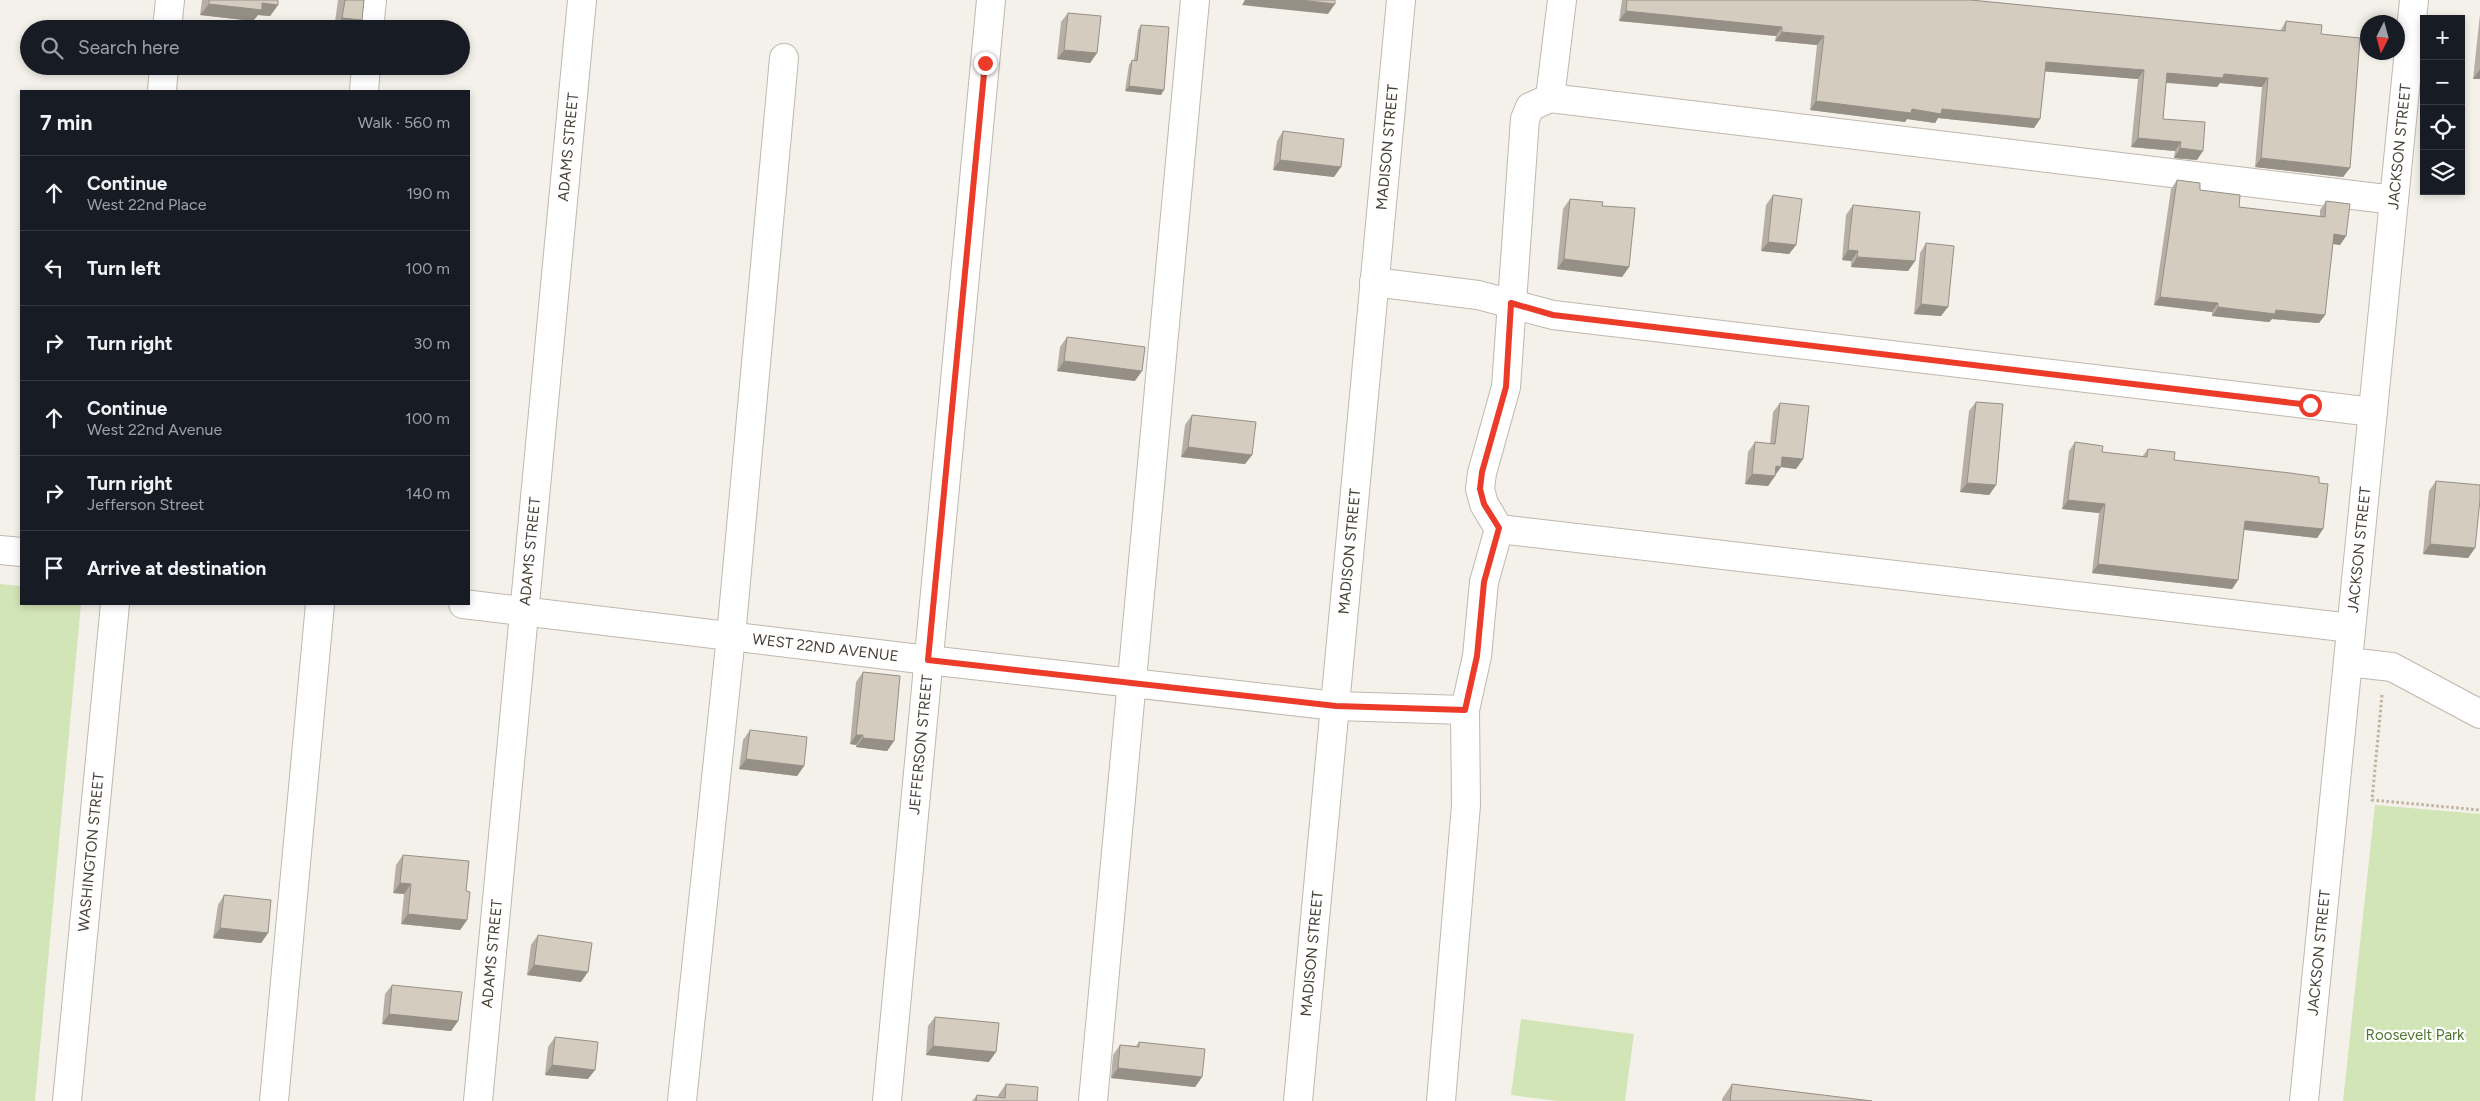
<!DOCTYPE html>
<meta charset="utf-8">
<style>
body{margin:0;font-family:Figtree,sans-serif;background:#242831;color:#f1f3f6}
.controls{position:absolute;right:15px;top:15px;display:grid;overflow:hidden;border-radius:0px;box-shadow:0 2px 8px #0003}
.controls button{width:45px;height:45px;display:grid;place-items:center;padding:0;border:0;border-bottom:1px solid #363941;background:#171b24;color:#f1f3f6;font:25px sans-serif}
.compass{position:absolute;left:2360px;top:15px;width:45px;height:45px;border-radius:50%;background:#171b24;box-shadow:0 2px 8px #0003;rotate:186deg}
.stop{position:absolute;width:15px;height:15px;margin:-11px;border:4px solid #ec3c29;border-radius:50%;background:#fff}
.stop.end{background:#ec3c29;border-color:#fff;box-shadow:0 1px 5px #0008}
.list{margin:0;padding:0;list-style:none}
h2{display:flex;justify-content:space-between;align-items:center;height:65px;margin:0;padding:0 20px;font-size:21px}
h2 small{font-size:16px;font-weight:400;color:#9ea1a6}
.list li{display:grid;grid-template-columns:32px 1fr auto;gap:15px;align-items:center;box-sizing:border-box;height:75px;padding:0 20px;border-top:1px solid #363941}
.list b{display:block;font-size:19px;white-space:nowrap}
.list p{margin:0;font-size:16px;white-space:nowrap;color:#9ea1a6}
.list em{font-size:16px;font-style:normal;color:#9ea1a6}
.icon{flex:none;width:28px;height:28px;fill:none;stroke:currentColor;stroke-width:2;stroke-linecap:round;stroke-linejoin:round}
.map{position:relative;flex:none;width:2480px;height:1101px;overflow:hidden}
.search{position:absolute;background:#171b24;box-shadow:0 2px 8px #0003;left:20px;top:20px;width:450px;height:55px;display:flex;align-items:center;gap:12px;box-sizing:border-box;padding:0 18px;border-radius:28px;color:#9ea1a6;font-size:19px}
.panel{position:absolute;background:#171b24;box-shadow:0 2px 8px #0003;left:20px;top:90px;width:450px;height:515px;border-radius:0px}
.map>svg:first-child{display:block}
.green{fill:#d2e5b6}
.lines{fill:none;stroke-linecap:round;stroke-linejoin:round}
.minor-casing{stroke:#bfb8ad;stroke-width:30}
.path{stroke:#c0b39f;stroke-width:3;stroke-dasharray:2.5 2.5;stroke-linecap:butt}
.minor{stroke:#fff;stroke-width:28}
.wall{fill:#b7afa5}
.shaded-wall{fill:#958f86}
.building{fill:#d5ccc0;stroke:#958f86}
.route{stroke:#ec3c29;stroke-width:6}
.labels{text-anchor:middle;stroke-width:4.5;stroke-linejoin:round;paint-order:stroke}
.street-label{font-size:15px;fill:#474138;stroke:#fff}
.park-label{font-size:15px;fill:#4d762f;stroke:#fff}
</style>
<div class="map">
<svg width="2480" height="1101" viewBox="0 0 2480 1101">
<rect width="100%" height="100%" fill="#f4f0ea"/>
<g class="green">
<path d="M0 584 21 586V604H81L35 1101H0Z"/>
<path d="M2375 805 2480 814V1101H2343Z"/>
<path d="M1521 1019 1634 1034 1625 1101H1558L1511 1095Z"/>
</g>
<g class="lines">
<defs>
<g id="minor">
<path d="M167 29 170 0"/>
<path d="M369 29 372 0"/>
<path d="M162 91 164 66"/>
<path d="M364 91 366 66"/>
<path d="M1550 98 1562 0"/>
<path d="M1374 282 1478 295 1553 315 2373 412"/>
<path d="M1499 529 2351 628"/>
<path d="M0 550 21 552"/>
<path id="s1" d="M463 604 928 660 1336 706 1465 710"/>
<path d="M2348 662 2392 667 2480 714"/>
<path id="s2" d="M67 1101 115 604"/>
<path d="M274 1101 320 604"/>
<path id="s3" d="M478 1101 582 0"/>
<path d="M682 1101 731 636 784 58"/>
<path id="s4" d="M887 1101 991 0"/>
<path d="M1093 1101 1195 0"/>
<path id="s5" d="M1298 1101 1401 0"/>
<path d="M1441 1101 1466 805 1465 710 1477 656 1484 582 1499 529 1484 504 1480 489 1482 473 1506 387 1525 119 1530 107 1550 98 2394 200"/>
<path id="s6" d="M2304 1101 2414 0"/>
</g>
</defs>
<use href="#minor" class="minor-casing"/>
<path class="path" d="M2382 695 2372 800 2480 810"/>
<use href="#minor" class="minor"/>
</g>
<g class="wall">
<path d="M202 0H278V5L270 16 258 15 253 21 200 15Z"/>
<path d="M338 0H364L362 20 356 29H334Z"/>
<path d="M1622 0H1971L2280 31 2286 21 2321 34 2350 168 2343 177 2255 167 2262 87 2220 83 2217 87 2166 83 2163 119 2197 160 2174 158 2175 151 2131 147 2138 79 2045 71 2040 119 2034 128 1938 118 1935 123 1907 119 1905 122 1810 110 1817 45 1775 41 1776 36 1619 21Z"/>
<path d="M1068 13 1097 53 1090 63 1057 59 1061 22Z"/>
<path d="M2480 14V79H2473Z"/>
<path d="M1141 25 1161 95 1125 91 1129 65 1132 60H1134L1138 30Z"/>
<path d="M1283 131 1334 177 1273 170 1277 141Z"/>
<path d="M2177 180 2239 207 2320 216V210L2326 201 2346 236 2340 245 2333 244 2325 315 2319 323 2272 319 2269 322 2212 316V312L2154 305 2171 189Z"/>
<path d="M1773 195 1796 245 1789 254 1761 251 1766 205Z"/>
<path d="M1570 199 1602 206 1629 267 1622 277 1557 269 1563 209Z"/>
<path d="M1853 205 1915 261 1908 271 1851 267V261L1842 260 1846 215Z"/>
<path d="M1926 243 1941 316 1914 314 1920 253Z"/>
<path d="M1067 337 1135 381 1057 371 1060 347Z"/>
<path d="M1976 402 1996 485 1989 495 1960 492 1969 411Z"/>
<path d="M1780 403 1803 459 1796 469 1781 467 1768 486 1745 484 1748 452 1755 442 1770 444 1773 412Z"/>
<path d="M1192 415 1252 455 1245 464 1181 457 1185 425Z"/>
<path d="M2075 442 2102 452 2142 457 2148 449 2174 460 2319 483 2323 529 2317 538 2244 530 2238 580 2232 589 2092 573 2099 513 2062 509 2069 451Z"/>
<path d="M2436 481 2475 548 2468 558 2423 554 2429 491Z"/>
<path d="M863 672 894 741 887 751 856 747V745L850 744 856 682Z"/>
<path d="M750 730 804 766 797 776 739 769 743 740Z"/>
<path d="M403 855 466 891 467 920 460 930 401 924 404 894 393 893 396 865Z"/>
<path d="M224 895 268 933 261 943 213 938 218 905Z"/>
<path d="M538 935 581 982 527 975 531 945Z"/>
<path d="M392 985 458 1021 451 1031 382 1024 385 994Z"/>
<path d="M935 1017 989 1062 926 1055 928 1026Z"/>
<path d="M555 1037 588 1079 545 1075 548 1047Z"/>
<path d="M1139 1042 1202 1077 1195 1087 1111 1078 1113 1055 1120 1045 1136 1046Z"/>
<path d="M1006 1084 1037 1101H972L977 1095 997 1097Z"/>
<path d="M1732 1084 1872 1101H1722V1099Z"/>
</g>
<g class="shaded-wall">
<path d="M1245 0H1300L1335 4 1328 14 1242 5Z"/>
<path d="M262 3 278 5 270 16 258 15 253 21 200 15 209 4Z"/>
<path d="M1626 11 1782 27 1776 36 1619 21Z"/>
<path d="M342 18 362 20 356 29H335Z"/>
<path d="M1782 32 1824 36 1817 45 1775 41Z"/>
<path d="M1064 50 1097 53 1090 63 1057 59Z"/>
<path d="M2046 62 2144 70 2138 79 2039 71Z"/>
<path d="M2480 69V79H2473Z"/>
<path d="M2167 73 2224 74 2268 78 2262 87 2220 83 2217 87 2161 82Z"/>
<path d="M1129 86 1164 90 1161 95 1125 91Z"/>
<path d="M1816 101 1912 109H1942L2040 119 2034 128 1938 118 1935 123 1907 119 1905 122 1810 110Z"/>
<path d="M2138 138 2181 142 2175 151 2131 147Z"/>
<path d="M2180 148 2203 151 2197 160 2174 158Z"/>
<path d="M2261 158 2350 168 2343 177 2255 167Z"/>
<path d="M1280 160 1341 167 1334 177 1273 170Z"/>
<path d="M2334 234 2346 236 2340 245 2328 243Z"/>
<path d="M1768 242 1796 245 1789 254 1761 251Z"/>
<path d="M1848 250 1858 251 1851 261 1842 260Z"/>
<path d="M1857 257 1915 261 1908 271 1851 267Z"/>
<path d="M1564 259 1629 267 1622 277 1557 269Z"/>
<path d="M2160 297 2218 303 2212 312 2154 305Z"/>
<path d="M1921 304 1948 307 1941 316 1914 314Z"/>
<path d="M2218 307 2276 310 2325 315 2319 323 2272 319 2269 322 2212 316Z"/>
<path d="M1064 361 1142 371 1135 381 1057 371Z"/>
<path d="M1188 447 1252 455 1245 464 1181 457Z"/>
<path d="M1782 457 1803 459 1796 469 1781 467 1774 476H1769Z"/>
<path d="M1752 474 1775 476 1768 486 1745 484Z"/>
<path d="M1967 483 1996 485 1989 495 1960 492Z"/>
<path d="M2068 500 2105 504 2099 513 2062 509Z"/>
<path d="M2245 521 2323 529 2317 538 2239 529Z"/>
<path d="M2430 544 2475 548 2468 558 2423 554Z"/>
<path d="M2098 564 2238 580 2232 589 2092 573Z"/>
<path d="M856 735H863L856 745 850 744Z"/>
<path d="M863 738 894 741 887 751 856 747Z"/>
<path d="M746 759 804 766 797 776 739 769Z"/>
<path d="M400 883 411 884 404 894 393 893Z"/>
<path d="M408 914 467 920 460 930 401 924Z"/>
<path d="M220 928 268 933 261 943 213 938Z"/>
<path d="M534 965 588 972 581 982 527 975Z"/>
<path d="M389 1014 458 1021 451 1031 382 1024Z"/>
<path d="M933 1046 996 1052 989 1062 926 1055Z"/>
<path d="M552 1065 595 1070 588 1079 545 1075Z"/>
<path d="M1118 1068 1202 1077 1195 1087 1111 1078Z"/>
</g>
<g class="building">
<path d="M209 0H278V5L262 3V10L209 4Z"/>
<path d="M345 0H364L362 20 342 18Z"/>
<path d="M1300 0H1335V4Z"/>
<path d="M1627 0H1971L2285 31 2286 21 2322 25 2321 34 2360 38 2350 168 2261 158 2268 78 2224 74 2223 78 2167 73 2163 119 2205 122 2203 151 2180 148 2181 142 2138 138 2144 70 2046 62 2040 119 1942 109 1941 114 1912 109 1911 113 1816 101 1824 36 1782 32V27L1626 11Z"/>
<path d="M1068 13 1101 16 1097 53 1064 50Z"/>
<path d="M1141 25 1169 27 1164 90 1129 86 1132 60 1137 61Z"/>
<path d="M1283 131 1344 139 1341 167 1280 160Z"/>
<path d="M2177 180 2200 183V190L2240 195 2239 207 2325 217 2326 201 2350 204 2346 236 2334 234 2325 315 2276 310 2275 314 2218 307V303L2160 297Z"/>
<path d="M1773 195 1802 199 1796 245 1768 242Z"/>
<path d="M1570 199 1603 202 1602 206 1635 208 1629 267 1564 259Z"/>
<path d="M1853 205 1920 212 1915 261 1857 257 1858 251 1848 250Z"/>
<path d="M1926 243 1954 246 1948 307 1921 304Z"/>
<path d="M1067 337 1145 347 1142 371 1064 361Z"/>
<path d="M1976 402 2003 404 1996 485 1967 483Z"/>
<path d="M1780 403 1809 406 1803 459 1782 457 1781 467 1776 466 1775 476 1752 474 1755 442 1775 444Z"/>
<path d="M1192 415 1256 422 1252 455 1188 447Z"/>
<path d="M2075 442 2103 446 2102 452 2147 457 2148 449 2175 452 2174 460 2290 473 2319 477V483L2328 484 2323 529 2245 521 2238 580 2098 564 2105 504 2068 500Z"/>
<path d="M2436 481 2480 485V500L2475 548 2430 544Z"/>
<path d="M863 672 900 676 894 741 863 738V735H856Z"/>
<path d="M750 730 807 737 804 766 746 759Z"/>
<path d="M403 855 469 861 466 891 470 892 467 920 408 914 411 884 400 883Z"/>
<path d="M224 895 271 900 268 933 220 928Z"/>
<path d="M538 935 592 943 588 972 534 965Z"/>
<path d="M392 985 462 992 458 1021 389 1014Z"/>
<path d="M935 1017 999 1023 996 1052 933 1046Z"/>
<path d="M555 1037 598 1042 595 1070 552 1065Z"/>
<path d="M1139 1042 1205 1049 1202 1077 1118 1068 1120 1045 1139 1047Z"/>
<path d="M1006 1084 1038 1087 1037 1101H976L977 1095 1005 1098Z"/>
<path d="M1732 1084 1872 1101H1730Z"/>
</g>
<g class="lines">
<path class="route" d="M985 63 928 660 1336 706 1465 710 1477 656 1484 582 1499 528 1484 504 1480 489 1482 472 1506 387 1511 303 1553 315 2310 405"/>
</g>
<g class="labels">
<g class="street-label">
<text dy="5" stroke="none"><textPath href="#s3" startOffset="958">ADAMS STREET</textPath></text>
<text dy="5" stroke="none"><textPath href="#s5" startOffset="958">MADISON STREET</textPath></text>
<text dy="5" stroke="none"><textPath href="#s6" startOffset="959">JACKSON STREET</textPath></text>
<text dy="5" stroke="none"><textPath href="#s3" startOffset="552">ADAMS STREET</textPath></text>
<text dy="5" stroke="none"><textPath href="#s5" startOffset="552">MADISON STREET</textPath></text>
<text dy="5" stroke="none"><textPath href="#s6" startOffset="554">JACKSON STREET</textPath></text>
<text dy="5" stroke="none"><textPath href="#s1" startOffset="365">WEST 22ND AVENUE</textPath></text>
<text dy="5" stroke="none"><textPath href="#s4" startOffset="358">JEFFERSON STREET</textPath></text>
<text dy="5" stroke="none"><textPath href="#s2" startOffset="250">WASHINGTON STREET</textPath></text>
<text dy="5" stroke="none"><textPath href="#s3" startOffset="148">ADAMS STREET</textPath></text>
<text dy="5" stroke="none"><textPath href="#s5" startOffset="148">MADISON STREET</textPath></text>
<text dy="5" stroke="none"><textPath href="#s6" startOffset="149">JACKSON STREET</textPath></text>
</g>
<g class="park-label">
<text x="2415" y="1040">Roosevelt Park</text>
</g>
</g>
</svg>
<div class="controls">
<button>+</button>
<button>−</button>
<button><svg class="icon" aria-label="locate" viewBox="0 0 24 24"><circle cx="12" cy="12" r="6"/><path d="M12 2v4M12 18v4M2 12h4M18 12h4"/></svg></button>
<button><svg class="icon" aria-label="layers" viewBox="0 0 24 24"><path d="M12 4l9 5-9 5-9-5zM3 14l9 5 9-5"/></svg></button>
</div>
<svg class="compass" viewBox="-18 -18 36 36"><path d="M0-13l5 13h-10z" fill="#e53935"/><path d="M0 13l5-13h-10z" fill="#9ea1a6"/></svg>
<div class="stop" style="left:2310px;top:405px"></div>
<div class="stop end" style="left:985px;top:63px"></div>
<div class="search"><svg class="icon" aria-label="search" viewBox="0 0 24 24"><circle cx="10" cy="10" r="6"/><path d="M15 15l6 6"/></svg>Search here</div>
<section class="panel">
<h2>7 min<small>Walk · 560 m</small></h2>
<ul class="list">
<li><svg class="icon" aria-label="ahead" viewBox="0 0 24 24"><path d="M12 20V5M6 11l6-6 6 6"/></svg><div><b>Continue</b><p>West 22nd Place</p></div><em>190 m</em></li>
<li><svg class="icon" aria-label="left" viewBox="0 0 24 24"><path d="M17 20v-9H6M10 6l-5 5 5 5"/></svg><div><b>Turn left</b></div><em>100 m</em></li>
<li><svg class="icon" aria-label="right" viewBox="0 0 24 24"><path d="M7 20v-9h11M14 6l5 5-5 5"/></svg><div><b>Turn right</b></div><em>30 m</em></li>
<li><svg class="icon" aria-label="ahead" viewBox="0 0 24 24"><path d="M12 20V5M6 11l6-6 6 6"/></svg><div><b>Continue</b><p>West 22nd Avenue</p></div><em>100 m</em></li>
<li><svg class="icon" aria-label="right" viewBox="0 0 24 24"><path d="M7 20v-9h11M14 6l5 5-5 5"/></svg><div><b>Turn right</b><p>Jefferson Street</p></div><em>140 m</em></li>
<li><svg class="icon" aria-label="arrive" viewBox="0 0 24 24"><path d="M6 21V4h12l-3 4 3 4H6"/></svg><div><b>Arrive at destination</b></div></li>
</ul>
</section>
</div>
